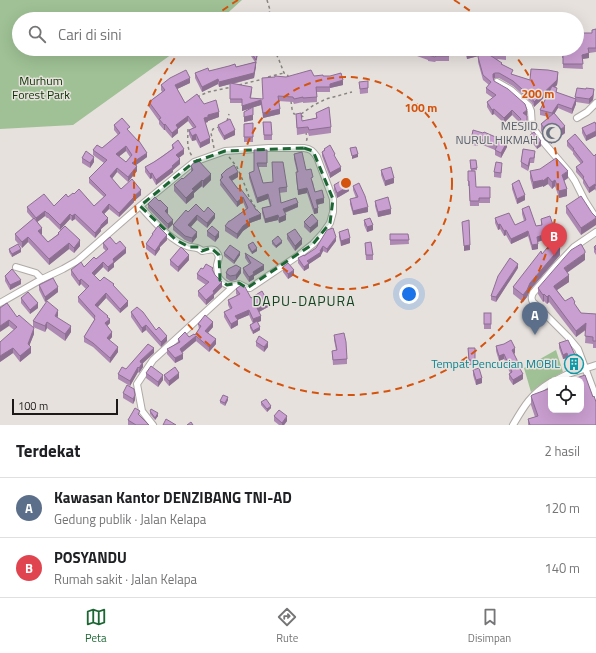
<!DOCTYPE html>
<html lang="id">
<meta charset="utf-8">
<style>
body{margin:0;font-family:"Titillium Web",sans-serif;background:#f6f6f6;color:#202124}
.controls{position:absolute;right:12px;bottom:12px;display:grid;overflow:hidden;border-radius:8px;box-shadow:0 4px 16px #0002}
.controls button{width:36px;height:36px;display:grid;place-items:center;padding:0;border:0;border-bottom:1px solid #e0e0e0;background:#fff;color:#202124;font:20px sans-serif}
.scale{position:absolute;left:12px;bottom:10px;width:106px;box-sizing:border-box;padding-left:4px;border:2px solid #1c1918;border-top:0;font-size:11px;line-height:14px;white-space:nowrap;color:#1c1918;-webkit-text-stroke:3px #e6e1dd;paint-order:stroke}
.you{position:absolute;left:409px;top:294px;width:14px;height:14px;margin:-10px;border:3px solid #fff;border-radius:50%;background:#1a73e8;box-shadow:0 0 0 6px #1a73e833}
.badge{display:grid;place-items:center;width:26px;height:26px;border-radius:50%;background:#1d6634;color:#fff;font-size:13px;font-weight:700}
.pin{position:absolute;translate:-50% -33px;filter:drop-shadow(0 1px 2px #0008)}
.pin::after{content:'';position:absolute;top:21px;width:14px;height:12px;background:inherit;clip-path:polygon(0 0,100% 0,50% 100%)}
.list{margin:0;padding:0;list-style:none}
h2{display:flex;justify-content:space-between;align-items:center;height:52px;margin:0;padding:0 16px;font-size:17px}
h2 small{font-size:13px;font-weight:400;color:#757577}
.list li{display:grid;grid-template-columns:26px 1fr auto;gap:12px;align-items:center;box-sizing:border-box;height:60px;padding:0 16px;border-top:1px solid #e0e0e0}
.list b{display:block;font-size:15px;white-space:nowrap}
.list p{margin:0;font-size:13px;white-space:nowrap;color:#757577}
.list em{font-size:13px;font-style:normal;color:#757577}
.icon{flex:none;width:22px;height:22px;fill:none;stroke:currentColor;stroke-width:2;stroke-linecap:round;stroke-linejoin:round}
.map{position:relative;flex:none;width:596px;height:425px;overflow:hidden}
.search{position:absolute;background:#fff;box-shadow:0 4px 16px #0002;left:12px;right:12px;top:12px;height:44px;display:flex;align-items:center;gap:10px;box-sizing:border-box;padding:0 14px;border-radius:22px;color:#757577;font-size:15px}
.sheet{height:172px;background:#fff}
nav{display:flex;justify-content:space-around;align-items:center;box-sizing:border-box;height:56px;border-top:1px solid #e0e0e0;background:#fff;font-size:11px;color:#757577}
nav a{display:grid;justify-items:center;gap:2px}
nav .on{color:#1d6634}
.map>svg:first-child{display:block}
.green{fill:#9fc195}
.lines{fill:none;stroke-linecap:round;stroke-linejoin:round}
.minor-casing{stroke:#afaaa6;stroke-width:8}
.path{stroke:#888481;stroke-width:1.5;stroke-dasharray:3 3;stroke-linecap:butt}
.minor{stroke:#fff;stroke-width:6}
.wall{fill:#ad88b3;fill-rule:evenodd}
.shaded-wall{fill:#8d6f92}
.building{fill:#c99ed0;stroke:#8d6f92;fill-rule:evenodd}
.marked{fill:#1d6634;fill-opacity:0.2;stroke:#1d6634;stroke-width:3;stroke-dasharray:8 5;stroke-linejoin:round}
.ring{fill:none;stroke:#d4530d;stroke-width:2;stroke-dasharray:7 5}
.labels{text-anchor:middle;stroke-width:3;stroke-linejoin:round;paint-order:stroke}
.park-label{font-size:12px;fill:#0c3400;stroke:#e6e1dd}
.worship-label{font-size:12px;fill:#5b616d;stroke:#e6e1dd;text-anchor:end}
.culture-label{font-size:12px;fill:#0d838f;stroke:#e6e1dd;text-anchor:end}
.quarter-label{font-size:14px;letter-spacing:1px;fill:#134522;stroke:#e6e1dd}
.centre{fill:#d4530d;stroke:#e6e1dd;stroke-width:2}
.ring-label{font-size:12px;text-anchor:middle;font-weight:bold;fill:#d4530d;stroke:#e6e1dd;stroke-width:3;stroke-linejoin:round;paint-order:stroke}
</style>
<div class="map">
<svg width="596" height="425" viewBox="0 0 596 425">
<rect width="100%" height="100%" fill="#e6e1dd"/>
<g class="green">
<path d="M0 0H242L221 19H19V49H179L73 125 0 129Z"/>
<path d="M556 350 563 372 541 384 531 392 524 368Z"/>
</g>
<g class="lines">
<defs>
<g id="minor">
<path d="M497 82 511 90 529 106 531 111 532 127 545 144 569 172 575 181 585 201 596 218"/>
<path d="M577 118 587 112 596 103"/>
<path d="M596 232 574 247 556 266 533 293C531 297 531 299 533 302L568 337 578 349 596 397"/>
<path d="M16 267 36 273 42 279"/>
<path d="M0 303 42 279 63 269 77 261 140 206 179 174 194 162 225 151 269 148H304C311 149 313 151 317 157L333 199V212L330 223 323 233 313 244 299 255 250 288H247L239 284C229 287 225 286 218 277L217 265 219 257C215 246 210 250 202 251 198 247 196 248 191 247 188 247 185 245 182 244 165 235 152 219 140 206"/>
<path d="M556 380 568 374 596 365"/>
<path d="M153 425 142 411 137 384 153 360 234 286"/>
<path d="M513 425C524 406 531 394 551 382"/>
</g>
</defs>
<use href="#minor" class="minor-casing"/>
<g class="path">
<path d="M267 0 270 10 268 19"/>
<path d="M274 49 279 60 284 73 287 74 289 78"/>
<path d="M268 77 284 73"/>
<path d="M239 85 263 79"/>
<path d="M197 97 208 92 232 87"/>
<path d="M291 101 292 109 294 114H297"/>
<path d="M301 114 314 105 326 99 352 92"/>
<path d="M301 115 303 117 304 122"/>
<path d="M227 121 229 114"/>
<path d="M188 129C188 140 186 147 192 156"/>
<path d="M306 132 307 139 306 142"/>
<path d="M214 148 211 133 213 129 219 127"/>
<path d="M229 157 237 167 246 188 249 197 257 210"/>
</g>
<use href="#minor" class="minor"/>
</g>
<g class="wall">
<path d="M596 29V52L589 53V58L582 59 583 69 563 68V58H562V54L563 49H562H577L580 43 592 33V30Z"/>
<path d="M255 49H270V51L261 56V54H258L256 64 254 78 233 84 252 91 251 98 263 99 286 77 323 76 343 85 330 88V92H317V102L303 103V102L294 104 293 102 278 101 280 114 263 118 261 105 253 107V120L244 122 252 108 242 111V103H230V84L219 87 218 84 202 92 195 78V73L236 67 255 62 251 56V52Z"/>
<path d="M464 49H506V60L497 59 513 75 530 80 558 78 557 85 555 87 557 93 575 99V97L594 94 593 100 589 104 576 102V104L572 114 558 108 554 113 565 133 551 144 541 131V124L549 117 540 115V110L548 94 534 107 532 103 513 86 499 78H495L494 79V81L527 115 526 116 527 126 523 131 519 127V122L512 115 504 123 494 114 492 115 487 107V102L493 98 486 93V88L489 85 483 80 478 62V56L467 59Z"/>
<path d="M417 51 449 54V61H436L435 62 428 61V60L417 56Z"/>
<path d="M359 82 368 88V93L360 94Z"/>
<path d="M190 83 177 89 185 103 204 104 219 117 208 121V122L205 123 210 143 200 148 196 140 192 141 189 135V130L193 128 188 121 178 129V133L172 138 165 130H164L159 124V121L149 107V102L162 92 161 90V85Z"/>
<path d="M316 113 331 127V133L309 136 308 133 297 135 296 114 302 121 316 118Z"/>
<path d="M263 122 272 135V140H264Z"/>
<path d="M253 123V142H244V124Z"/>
<path d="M114 125 130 132 147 157 136 165 137 171 128 182 117 172 112 179 121 189 141 195 134 201V202L119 217 109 209 104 214 108 223 101 229V231L95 238 75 219 72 221 70 219 60 230 48 218H47L45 216 37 222 42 234H41L48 242 58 234V233L80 246 74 253 69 249 49 265 28 242 22 248 15 240V234L33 219 27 212V207L54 206 68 197 94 206 104 197 89 183V178L104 163 93 155V150L102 148 118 135 114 130ZM126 151 130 157 126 162 119 156Z"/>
<path d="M218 125 235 135 224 140 218 130Z"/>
<path d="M596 125V136L586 141 582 133V128Z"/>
<path d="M473 130 507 147 501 158 495 155V150L478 143V146L471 145V140Z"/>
<path d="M530 135 541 146 537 149 530 140Z"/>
<path d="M567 141 594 156 596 154V191L595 189 589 193 583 183V180L576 172V167L581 164 573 154V152L567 146Z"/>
<path d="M172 145 184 154 179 158 180 164 173 170V172L156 185 152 178 150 179 145 172V167L154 162 172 149Z"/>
<path d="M324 149 341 171 330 178 322 156V152L324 150Z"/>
<path d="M523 149 535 156 534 163H530L528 171 521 167V162Z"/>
<path d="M254 150H267V167H258L263 183 287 187V192L279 193 281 203 298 207 285 213 286 220 279 223 278 220 265 223 262 213V208L270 206 268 199 257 203 249 178V173L254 171Z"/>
<path d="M294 154 306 170 313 182 315 192 324 203 317 205 318 213 314 214 307 193 298 195 296 177V172H297L294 159Z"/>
<path d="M82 158 94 162 90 168 82 163Z"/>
<path d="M470 160 477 168V170L472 171 476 187H490V203H479V206H470L469 186H468V171H471Z"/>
<path d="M191 166 211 180 203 188 202 186 194 193V197L186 204 174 191V185L183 179 191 172Z"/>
<path d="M502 168 501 178 494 177V172Z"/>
<path d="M381 170 394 183 385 186 381 175Z"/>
<path d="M530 171 568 178 564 181 567 196 559 198 555 186 552 189 548 184 543 187V186L533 189 530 178Z"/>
<path d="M221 175 238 177 232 181 256 210 261 219 250 223V226L243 231 237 239 225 231V226L230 221 246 209 243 202 237 207 220 185Z"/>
<path d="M512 184 525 200 517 204 512 189Z"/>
<path d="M334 185 349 191 337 198 334 190Z"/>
<path d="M353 186 368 212 353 215 350 204V199L356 198 353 190Z"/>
<path d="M375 201 391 214 378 217 375 206Z"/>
<path d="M148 204 168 213 167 214 173 224 168 229 148 208Z"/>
<path d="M566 206 592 213 581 235 566 213Z"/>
<path d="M522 209 536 226 541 225V219L554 233 546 236V239L538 242V249L532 250 528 236 511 244 506 235 504 236 500 229 498 230 495 223V218L515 225 524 221 522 214Z"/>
<path d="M188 212H204L215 218 207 228 197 220 191 227 197 237 192 243 185 240 173 230V225Z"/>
<path d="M364 220 373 230 367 232 364 225Z"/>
<path d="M304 222 318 226 310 233 304 227Z"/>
<path d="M207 231 219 237 215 242 207 236Z"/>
<path d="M339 232 350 243 341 246 339 237Z"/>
<path d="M152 234 167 240 160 247V249L155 256 146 249V244L152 236Z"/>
<path d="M287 234 302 244 295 251 287 239Z"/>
<path d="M390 234H408L409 244 390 245Z"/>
<path d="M272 241 282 243 276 248 272 244Z"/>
<path d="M336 241 327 253 323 251 321 255V256L309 264V268L304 271 298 263V258Z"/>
<path d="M103 243 116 244 126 253 114 263V267L108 272 103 267 94 276 100 281 114 287 128 306 120 313 106 298 98 307 108 317 110 323 107 326 112 337 109 340 118 352 110 363 93 347 84 342V337L94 321V319L78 302V297L86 289 81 284 79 286 71 275V270L84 267 96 259 106 251 103 248Z"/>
<path d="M365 243 373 255V260H366Z"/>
<path d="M248 245 257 251 252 254 248 248Z"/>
<path d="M596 245V255L594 252V247Z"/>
<path d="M9 249 21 252 12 257 9 252Z"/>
<path d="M224 253 240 255 234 264 224 256Z"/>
<path d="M245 253 264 270 254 276V279L249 282 243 273V268L249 264 245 258Z"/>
<path d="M542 254 560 255 530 290 527 297 523 302 513 294V287Z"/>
<path d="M170 260H189L178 272 170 265Z"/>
<path d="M585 260 567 272 569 282 557 290 565 301 575 305 581 313 596 314V348H593V344L585 343 586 330 576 337 549 302 547 304 544 301 543 302 538 294V288Z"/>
<path d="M283 267 294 275 288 279 283 272Z"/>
<path d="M518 268 496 302 491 300V296Z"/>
<path d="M203 269 213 270 215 275 222 287 214 295V298L206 305 198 296V291L206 285 197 279V274Z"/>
<path d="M226 273H241L236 280 232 281H230L226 278Z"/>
<path d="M5 276 21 284 10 290 5 281Z"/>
<path d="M39 285 58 292 45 302 39 290Z"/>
<path d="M236 289 268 307 259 312 261 321 257 322 260 330 253 334 250 328V325L253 324 249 315 237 320 238 325 231 329 224 317V312L230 309 228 305V300L237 295 236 294Z"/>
<path d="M21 298 38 308 30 314 21 303Z"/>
<path d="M0 308 17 317 34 334 29 346 31 353 20 362 13 353 0 362 14 330 9 326Z"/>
<path d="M131 312 156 330 167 341 161 347 146 330 142 333 131 317Z"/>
<rect x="484" y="313" width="7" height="16"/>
<path d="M58 316 57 317 71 332 65 341 47 328 45 332 33 327V321Z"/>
<path d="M198 324 213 327 208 333 216 344 209 352 196 341 182 353 183 359 175 363 167 354V349L178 343V339L189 337 195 335 199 329Z"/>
<path d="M334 335 347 359V364L333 365 332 351 336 350 334 340Z"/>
<path d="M256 342 268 347 264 352 256 346Z"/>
<path d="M559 343 579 366 570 369 567 358 563 359 559 348Z"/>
<path d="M496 346 515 353 514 354 520 369 523 379 513 385 509 379V374L510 373 504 359 499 361 496 351Z"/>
<path d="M468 348 475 360V365H469Z"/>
<path d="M154 353 143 363V367L139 373 138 372 130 386 118 379V374Z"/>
<path d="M473 370 482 383 476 385 473 375Z"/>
<path d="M146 373 163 380 158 387 146 378Z"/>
<path d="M164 375 179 378 169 386 164 380Z"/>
<path d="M123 393 135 400 133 404 123 398Z"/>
<path d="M531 396 593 397 596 425H528V419L535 417 531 405Z"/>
<path d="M228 400 225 406 220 403V401Z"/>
<path d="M261 402 271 408 267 412 261 405Z"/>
<path d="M150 411 158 416 155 420 150 414Z"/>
<path d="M140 416 149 425H128V420Z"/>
<path d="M274 416 287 421 284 425H279L274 421Z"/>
</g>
<g class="shaded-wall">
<path d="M267 49H270V51L261 56V52Z"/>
<path d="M449 49H457L449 54Z"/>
<path d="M479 51V56L467 59V54Z"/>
<path d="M589 53V58L582 59V55Z"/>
<path d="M256 62V67L254 78 219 87V82Z"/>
<path d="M558 72V78L557 85 534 107V102Z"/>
<path d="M495 73V78L493 79V74Z"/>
<path d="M190 78V83L175 90V85Z"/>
<path d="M218 79V84L202 92V87Z"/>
<path d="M343 80V85L330 88V84Z"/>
<path d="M594 89 593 100 589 104V99Z"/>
<path d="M576 99V104L572 114V109Z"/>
<path d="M261 100V105L242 111V106Z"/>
<path d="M558 104V108L552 118V113Z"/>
<path d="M280 109V114L263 118V113Z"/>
<path d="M494 109V114L492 115V110Z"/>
<path d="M512 110V115L504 123V118Z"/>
<path d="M527 110V115L523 118V113Z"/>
<path d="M219 112V117L208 121V122L204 123V118L208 115Z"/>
<path d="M253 115V120L244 122V117Z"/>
<path d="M188 116V121L178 129V133L172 138V133L176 125Z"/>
<path d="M527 121V126L523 131V125Z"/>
<path d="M165 124V130H164V125Z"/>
<path d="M565 126V133L551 144V137Z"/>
<path d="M235 130V135L224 140V136Z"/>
<path d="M596 131V136L586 141V136Z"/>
<path d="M196 134V140L192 141V136Z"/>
<path d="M210 138V143L200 148V143Z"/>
<path d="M541 141V146L537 149V144Z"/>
<path d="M507 142V147L501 158V153Z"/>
<path d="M126 146V151L116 159V154Z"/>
<path d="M184 149V154L176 160V155Z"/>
<path d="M147 153V157L132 168V163Z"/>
<path d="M358 154V157L352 159V156Z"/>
<path d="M94 157V162L90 168V163Z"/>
<path d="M530 158V163L528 171V166Z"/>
<path d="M180 159V164L173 170V172L156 185V180Z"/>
<path d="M137 166V171L128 182V177Z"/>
<path d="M341 167V171L330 178V173Z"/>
<path d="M117 168V172L110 181V176Z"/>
<path d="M568 171V178L562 182V175Z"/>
<path d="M238 172V177L229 182V177Z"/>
<path d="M152 173V178L150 179V174Z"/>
<path d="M211 174V180L203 188V181Z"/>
<path d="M548 177V184L543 187V181Z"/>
<path d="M394 178V183L385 186V181Z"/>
<path d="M202 180V186L194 193V197L186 204V198L192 189Z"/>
<path d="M543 180V186L533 189V182Z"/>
<path d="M555 180V186L552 189V182Z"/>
<path d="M595 184V189L589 193V188Z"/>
<path d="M349 186V191L337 198V193Z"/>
<path d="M307 188V193L298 195V190Z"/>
<path d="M567 189V196L559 198V191Z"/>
<path d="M141 190V195L134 201V202L119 217V213L133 197Z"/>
<path d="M268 194V199L257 203V198Z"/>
<path d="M525 195V200L517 204V199Z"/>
<path d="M243 197V202L237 207V202Z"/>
<path d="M324 198V203L316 205V200Z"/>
<path d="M298 203V207L283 213V209Z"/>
<path d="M109 204V209L102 216V212Z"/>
<path d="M368 207V212L353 215V211Z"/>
<path d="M168 208V213L165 216V211Z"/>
<path d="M318 208V213L314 214V209Z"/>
<path d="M391 209V214L378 217V212Z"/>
<path d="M45 211V216L36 223V218Z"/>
<path d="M70 214V219L60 230V225Z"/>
<path d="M75 214V219L72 221V216Z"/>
<path d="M215 214V218L207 228V223Z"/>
<path d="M261 214V219L250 223V226L243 231 237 239V234L249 219Z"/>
<path d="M197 215V220L188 230V225Z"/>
<path d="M278 215V220L265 223V219Z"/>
<path d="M286 215V220L279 223V218Z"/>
<path d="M108 218V223L101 229V231L95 238V233L101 225Z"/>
<path d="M596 218V225L581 235V228Z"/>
<path d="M173 220V224L168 229V224Z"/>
<path d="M318 221V226L310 233V228Z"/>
<path d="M500 224V229L498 230V225Z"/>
<path d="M373 225V230L367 232V227Z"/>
<path d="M42 228V234L38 237V231Z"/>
<path d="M554 228V233L546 236V239L537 242V237L545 232Z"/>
<path d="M506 230V235L504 236V231Z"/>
<path d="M528 231V236L511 244V239Z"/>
<path d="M197 232V237L192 243V238Z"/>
<path d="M219 232V237L215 242V237Z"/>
<path d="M167 235V240L160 247V249L155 256V251L160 243Z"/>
<path d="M28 237V242L22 248V242Z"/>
<path d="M336 237V241L327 253V249Z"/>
<path d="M350 238V243L341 246V241Z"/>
<path d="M302 239V244L295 251V246Z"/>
<path d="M80 240V246L74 253V248Z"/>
<path d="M282 241V243L276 248V246Z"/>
<path d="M69 243V249L49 265V259Z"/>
<path d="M538 244V249L532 250V245Z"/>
<path d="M470 245V250L464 251V246Z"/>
<path d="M323 246V251L321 255V256L309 264V268L304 271V267L307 261 320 251Z"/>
<path d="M126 248V253L114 263V267L108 272V267L113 259Z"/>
<path d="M257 248V251L252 254V252Z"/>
<path d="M560 248V255L530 290 527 297 523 302V295L530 283Z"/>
<path d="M21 249V252L12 257V254Z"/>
<path d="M240 252V255L234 264V261Z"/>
<path d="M585 253V260L564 275V268Z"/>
<path d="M189 255V260L178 272V267Z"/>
<path d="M103 262V267L92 278V273Z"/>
<path d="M518 264V268L496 302V297Z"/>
<path d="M264 265V270L254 276V279L249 282V277L253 272Z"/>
<path d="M241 268V273L236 280V275Z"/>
<path d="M294 270V275L288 279V274Z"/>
<path d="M569 275V282L554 292V286Z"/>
<path d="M81 279V284L79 286V281Z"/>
<path d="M21 280V284L10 290V285Z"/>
<path d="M222 282V287L214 295V298L206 305V300L213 291Z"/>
<path d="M58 287V292L45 302V297Z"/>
<path d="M106 293V298L95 310V305Z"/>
<path d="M544 294V301L543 302V295Z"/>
<path d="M549 295V302L547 304V297Z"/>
<path d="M128 301V306L120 313V309Z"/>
<path d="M268 302V307L257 313V308Z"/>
<path d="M38 303V308L30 314V310Z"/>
<path d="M58 310V316L55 322V316Z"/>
<path d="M249 310V315L235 321V316Z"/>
<path d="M108 316V320L110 319V323L105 328V323Z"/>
<path d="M261 316V321L253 324V319Z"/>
<path d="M9 320V326L0 332V326Z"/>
<path d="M238 320V325L231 329V324Z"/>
<path d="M47 322V328L45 332V326Z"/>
<path d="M213 322V327L205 336V331Z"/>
<path d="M586 323V329L576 337V331Z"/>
<path d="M146 325V330L142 333V328Z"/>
<path d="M71 326V332L65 341V334Z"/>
<path d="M260 327V330L253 334V331Z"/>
<path d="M34 328V334L28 349V344Z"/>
<path d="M112 332V337L107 343V338Z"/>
<path d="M167 336V341L161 347V342Z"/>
<path d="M196 336V341L180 354V349Z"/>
<path d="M216 339V344L209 352V347Z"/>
<path d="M268 342V347L264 352V347Z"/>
<path d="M31 347V353L20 362V356Z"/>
<path d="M118 347V352L110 363V358Z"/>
<path d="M13 348V353L0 362V356Z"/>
<path d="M154 348V353L143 363V367L139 373 140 361Z"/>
<path d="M515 348V353L512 355V350Z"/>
<path d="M567 353V358L563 359V355Z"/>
<path d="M183 354V359L175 363V358Z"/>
<path d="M504 354V359L499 361V356Z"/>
<path d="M579 361V366L570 369V364Z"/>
<path d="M138 367V372L130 386V381Z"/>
<path d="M179 373V378L169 386V381Z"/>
<path d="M523 374V379L513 385V380Z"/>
<path d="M163 375V380L158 387V382Z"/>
<path d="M482 378V383L476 385V380Z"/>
<path d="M135 395V400L133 404V399Z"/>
<path d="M228 397V400L225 406V403Z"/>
<path d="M271 406V408L267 412V409Z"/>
<path d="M158 413V416L155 420V418Z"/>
<path d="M287 416V421L284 425H282V423Z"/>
</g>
<g class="building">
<path d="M471 14 488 15V19H470Z"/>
<path d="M596 29V48H588L589 53 582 55 583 64H563V54H562L563 49H577V42L580 43V33H592V30Z"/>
<path d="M255 49H267L261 52V50H258L256 60 251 52Z"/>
<path d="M418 49H449V56H436L435 57 428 55V54L417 51Z"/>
<path d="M465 49H506V54H488L502 63 501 64 513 70 511 74 530 80 531 69 548 70 558 72 557 80 534 102 532 98 513 81 499 73H495L493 74V77L494 81 508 89 525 104 527 110 523 113 527 116V121L523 125 519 122 521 119 512 110 504 118 494 109 492 110 487 102 496 95 486 88 491 82 483 75 478 57 479 51 467 54Z"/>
<path d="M256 62 254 73 219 82 218 79 202 87 195 73 208 68 209 71 229 66 235 64 236 67Z"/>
<path d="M186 70 190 78 175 85 185 103 197 94 204 104 216 100 219 112 208 115V117L204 118 209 135 210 138 200 143 196 134 192 136 189 130 196 127 188 116 176 125 178 128 172 133 165 124 164 125 159 119 161 118 149 102 165 90 161 85 170 78Z"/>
<path d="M311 70 314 76 323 75V76H330L341 73 343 80 330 84V87H316L317 97 303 98V97L294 99 293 97 278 96 280 109 263 113 261 100 242 106V99H230V83L252 87 250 98 263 99 262 78 275 77V76L286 77Z"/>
<path d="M368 81V88L360 89 359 82Z"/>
<path d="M552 86 557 88 556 92 576 99 572 109 558 104 552 113 540 110Z"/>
<path d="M577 88 586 89V88L594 89 593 95 589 99 575 97Z"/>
<path d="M253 107V115L244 117V112Z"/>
<path d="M329 107 331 127 309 130 308 127 297 128 296 114 301 113 302 121 317 118 316 113Z"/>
<path d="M554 113 565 126 551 137 541 124Z"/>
<path d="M122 118 130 127 127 129 138 141H139L147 153 132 163 137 166 128 177 117 168 110 176 121 189 132 179 141 190 133 197H134L119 213 109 204 102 212 108 218 101 225V226L95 233 75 214 72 216 70 214 60 225 48 213H47L45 211 36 218 27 207 44 194 54 206 66 194 68 197 73 193 74 194 79 189 94 206 106 195 89 178 107 160 93 150 97 145 102 148 120 133 114 125ZM126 146 132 155 126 162 116 154Z"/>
<path d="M230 119 235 130 224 136 218 125Z"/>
<path d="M263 122H271L272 135H264Z"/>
<path d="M595 122 596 125V131L586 136 582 128Z"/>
<path d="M253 123V137H244V124Z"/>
<path d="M473 130 483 133 484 132 507 142 501 153 495 150 497 146 478 138V142L471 140Z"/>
<path d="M534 132 541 141 537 144 530 135Z"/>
<path d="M575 134 594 156 596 154V186L595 184 589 188 583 178 584 177 576 167 583 162 573 149H574L567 141Z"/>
<path d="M178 140 184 149 176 155 180 159 172 166 173 167 156 180 152 173 150 174 145 167 154 162 163 156 174 148 172 145Z"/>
<path d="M330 145 335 154 334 155 341 167 330 173 322 152 325 150 324 149Z"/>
<path d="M356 147 358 154 352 156 350 148Z"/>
<path d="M523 149 535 151 534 158H530L528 166 521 162Z"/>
<path d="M254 150H267V163H257L263 183 273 182 272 162H283L287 187 279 188 281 203 296 198 298 203 283 209 286 215 279 218 278 215 265 219 262 208 271 206 268 194 257 198 249 173 254 171Z"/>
<path d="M86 151 94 157 90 163 82 158Z"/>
<path d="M302 152 306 170 311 169 313 177 311 178 315 192 322 190 324 198 316 200 318 208 314 209 307 188 298 190 296 172H298L294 154Z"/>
<path d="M556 158 568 171 562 175 567 189 559 191 555 180 552 182 548 177 543 181V180L533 182 530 171 540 169Z"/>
<path d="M197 159 211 174 203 181 202 180 192 189 194 190 186 198 174 185 182 178 183 179 193 170 191 166Z"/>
<path d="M470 160H476L477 168 471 169Z"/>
<path d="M496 162 502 163 501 173 494 172Z"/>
<path d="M234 165 238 172 229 177 238 189 240 188 254 206 256 210H257L261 214 249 219 250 221 243 226 237 234 225 226 229 221H230L248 208 243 197 237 202 220 180 223 177 221 175 226 170Z"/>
<path d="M391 167 394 178 385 181 381 170Z"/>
<path d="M468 171H475L476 187H490V198H479V201H470L469 181H468Z"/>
<path d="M344 179 349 186 337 193 334 185Z"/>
<path d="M519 180 525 195 517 199 512 184Z"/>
<path d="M359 183 365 196 368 207 353 211 350 199 358 197 353 186Z"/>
<path d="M581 196 592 213 596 217V218L581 228 566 206Z"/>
<path d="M155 197 159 201 160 200 168 208 165 211 173 220 168 224 148 204Z"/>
<path d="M388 197 391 209 378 212 375 201Z"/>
<path d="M196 204 204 212 208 207 215 214 207 223 197 215 188 225 197 232 192 238 185 236 173 225 186 210 188 212Z"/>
<path d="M529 206 536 226 542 225 541 219 550 216 554 228 545 232 546 234 537 237 538 244 532 245 528 231 511 239 506 230 504 231 500 224 498 225 495 218 509 213 515 225 526 220 522 209Z"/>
<path d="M312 214 318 221 310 228 304 222Z"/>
<path d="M34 218 42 228 38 231 48 242 59 234 58 233 65 226 80 240 74 248 69 243 49 259 28 237 22 242 15 234Z"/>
<path d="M370 218 373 225 367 227 364 220Z"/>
<path d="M469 220 470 245 464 246 462 222Z"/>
<path d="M158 226 167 235 160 243V244L155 251 146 244 153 234H152Z"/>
<path d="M212 226 219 232 215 237 207 231Z"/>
<path d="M333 228 336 237 327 249 323 246 320 251 321 252 307 261 309 263 304 267 298 258 304 255V256L316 248 327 230Z"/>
<path d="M295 229 302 239 295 246 287 234Z"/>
<path d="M348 229 350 238 341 241 339 232Z"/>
<path d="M390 234H408L409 240H390Z"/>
<path d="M278 236 282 241 276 246 272 241Z"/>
<path d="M110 237 116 244 120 241 126 248 113 259 114 262 108 267 103 262 92 273 100 281 104 277 114 284 113 285 128 301 120 309 106 293 95 305 108 316 107 317 110 319 105 323 112 332 107 338 118 347 110 358 93 343 84 337 95 319 94 318 95 316 78 297 89 286 81 279 79 281 71 270 81 262 84 267 94 257 96 259 108 249 103 243Z"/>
<path d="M253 242 257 248 252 252 248 245Z"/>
<path d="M371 242 373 255H366L365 243Z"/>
<path d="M552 242 560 248 530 283 527 290 523 295 513 287 541 251 542 254Z"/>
<path d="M18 244 21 249 12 254 9 249Z"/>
<path d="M581 244 585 251V253L564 268 569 275 554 286V287L565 301 572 297 575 302 574 303 581 313 596 314V341H593V337L585 336 586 323 576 331 549 295 547 297 544 294 543 295 538 288 571 250Z"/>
<path d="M230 245 240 252 234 261 224 253Z"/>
<path d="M596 245V250L594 247Z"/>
<path d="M181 247 189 255 178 267 170 260Z"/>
<path d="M245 253 264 265 253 272 254 274 249 277 243 268 251 263Z"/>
<path d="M510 258 518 264 496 297 491 296 498 276Z"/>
<path d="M288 263 294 270 288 274 283 267Z"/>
<path d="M206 264 213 268 212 269 215 275 222 282 213 291 214 293 206 300 198 291 209 282 197 274 201 268 203 269Z"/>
<path d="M236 265 241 268 236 275 230 276 226 273 228 269Z"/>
<path d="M12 269 21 280 10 285 5 276Z"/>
<path d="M53 278 58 287 45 297 39 285Z"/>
<path d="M241 285 245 287 251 298 262 291 268 302 257 308 261 316 253 319 249 310 235 316 238 320 231 324 224 312 232 308 228 300 240 294 236 289Z"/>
<path d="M28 292 38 303 30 310 21 298Z"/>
<path d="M47 301 58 310 55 316 71 326 65 334 47 322 45 326 33 321Z"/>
<path d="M7 303 17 317 19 315 34 328 28 344 31 347 20 356 13 348 0 356V342L17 327 9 320 0 326V308Z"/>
<path d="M137 307 143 312 156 330 159 327 167 336 161 342 146 325 142 328 131 312Z"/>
<rect x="484" y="313" width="7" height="11"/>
<path d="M205 315 213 322 205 331 216 339 209 347 196 336 180 349 183 354 175 358 167 349 180 342 178 339 185 332 189 337 194 334 195 335 201 326 198 324Z"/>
<path d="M257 321 260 327 253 331 250 325Z"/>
<path d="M344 333 346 342 347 359 333 360 332 351 337 350 334 335Z"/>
<path d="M259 336 268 342 264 347 256 342Z"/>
<path d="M511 340 515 348 512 350 520 366 519 367 523 374 513 380 509 374 512 372 504 354 499 356 496 346 504 344Z"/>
<path d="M568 340 575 355 577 354 579 361 570 364 567 353 563 355 559 343Z"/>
<path d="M148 344 154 348 140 361 141 363 143 362 139 368 138 367 130 381 118 374 122 367 126 369Z"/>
<path d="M468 348H475V360H469Z"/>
<path d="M151 366 163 375 158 382 146 373Z"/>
<path d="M175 367 179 373 169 381 164 375Z"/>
<path d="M479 368 482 378 476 380 473 370Z"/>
<path d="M585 375 593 397 594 396 596 402V425H530L528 419 538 416 531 396 532 395 551 388V410H581V380H571Z"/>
<path d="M127 385 134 389 135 395 133 399 123 393Z"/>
<path d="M223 395 228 397 225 403 220 401Z"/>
<path d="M266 399 271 406 267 409 261 402Z"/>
<path d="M135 408 140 411 138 414 149 425H136L128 420Z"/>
<path d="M151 409 158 413 155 418 150 411Z"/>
<path d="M279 410 287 416 282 423 274 416Z"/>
<path d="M166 419 176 425H163Z"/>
<path d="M191 422 193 425H187Z"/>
</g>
<path class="marked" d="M304 148 313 151 333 199 330 223 313 244 247 288 239 283 227 285 220 280 219 255 211 248 202 251 199 247H189L176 240 140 206 194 162 225 151Z"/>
<g class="ring">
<circle cx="346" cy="183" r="106"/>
<path d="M213 18A212 212 0 0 1 238 0M454 0A212 212 0 0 1 479 18M511 50A212 212 0 1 1 181 50"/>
</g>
<defs>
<symbol id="mosque-ring" viewBox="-11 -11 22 22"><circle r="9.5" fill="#e6e1dd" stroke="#6b7280" stroke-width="1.5"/><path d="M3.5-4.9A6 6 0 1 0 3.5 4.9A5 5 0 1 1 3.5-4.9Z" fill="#6b7280"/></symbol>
<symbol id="building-ring" viewBox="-11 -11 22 22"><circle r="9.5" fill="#e6e1dd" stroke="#0f9aa8" stroke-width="1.5"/><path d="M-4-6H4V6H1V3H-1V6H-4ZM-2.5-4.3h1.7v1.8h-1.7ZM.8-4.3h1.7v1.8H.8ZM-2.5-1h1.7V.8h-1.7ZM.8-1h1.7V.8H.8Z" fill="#0f9aa8"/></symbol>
</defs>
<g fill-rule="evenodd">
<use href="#mosque-ring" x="541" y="122" width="22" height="22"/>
<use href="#building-ring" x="563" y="353" width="22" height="22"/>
</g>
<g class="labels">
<g class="park-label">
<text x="41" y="85">Murhum<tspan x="41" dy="14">Forest Park</tspan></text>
</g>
<g class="worship-label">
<text x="538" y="130">MESJID<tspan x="538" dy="14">NURUL HIKMAH</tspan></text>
</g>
<g class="culture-label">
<text x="560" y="368">Tempat Pencucian MOBIL</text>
</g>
<g class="quarter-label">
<text x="304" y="306">DAPU-DAPURA</text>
</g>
</g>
<circle cx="346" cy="183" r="6" class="centre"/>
<g class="ring-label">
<text x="538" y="98">200 m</text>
<text x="421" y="112">100 m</text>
</g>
</svg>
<div class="controls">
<button><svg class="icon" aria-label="locate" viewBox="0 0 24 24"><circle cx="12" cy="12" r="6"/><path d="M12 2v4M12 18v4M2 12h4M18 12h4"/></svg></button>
</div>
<div class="scale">100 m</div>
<div class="you"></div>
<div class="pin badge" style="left:535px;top:335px;background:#5c6f8a">A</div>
<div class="pin badge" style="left:554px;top:256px;background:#e0444e">B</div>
<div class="search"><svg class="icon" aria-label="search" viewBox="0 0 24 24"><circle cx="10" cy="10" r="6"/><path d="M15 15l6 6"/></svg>Cari di sini</div>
</div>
<section class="sheet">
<h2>Terdekat<small>2 hasil</small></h2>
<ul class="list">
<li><span class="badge" style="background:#5c6f8a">A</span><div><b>Kawasan Kantor DENZIBANG TNI-AD</b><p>Gedung publik · Jalan Kelapa</p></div><em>120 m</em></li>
<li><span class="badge" style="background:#e0444e">B</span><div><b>POSYANDU</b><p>Rumah sakit · Jalan Kelapa</p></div><em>140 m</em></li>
</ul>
</section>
<nav>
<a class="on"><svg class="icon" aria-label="map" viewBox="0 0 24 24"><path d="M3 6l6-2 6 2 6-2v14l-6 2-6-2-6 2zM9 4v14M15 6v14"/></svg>Peta</a>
<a><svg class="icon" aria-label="directions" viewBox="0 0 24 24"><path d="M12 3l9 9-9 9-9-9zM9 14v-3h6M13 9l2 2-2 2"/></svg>Rute</a>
<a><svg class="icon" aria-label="saved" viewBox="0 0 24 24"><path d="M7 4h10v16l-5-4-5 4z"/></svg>Disimpan</a>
</nav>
